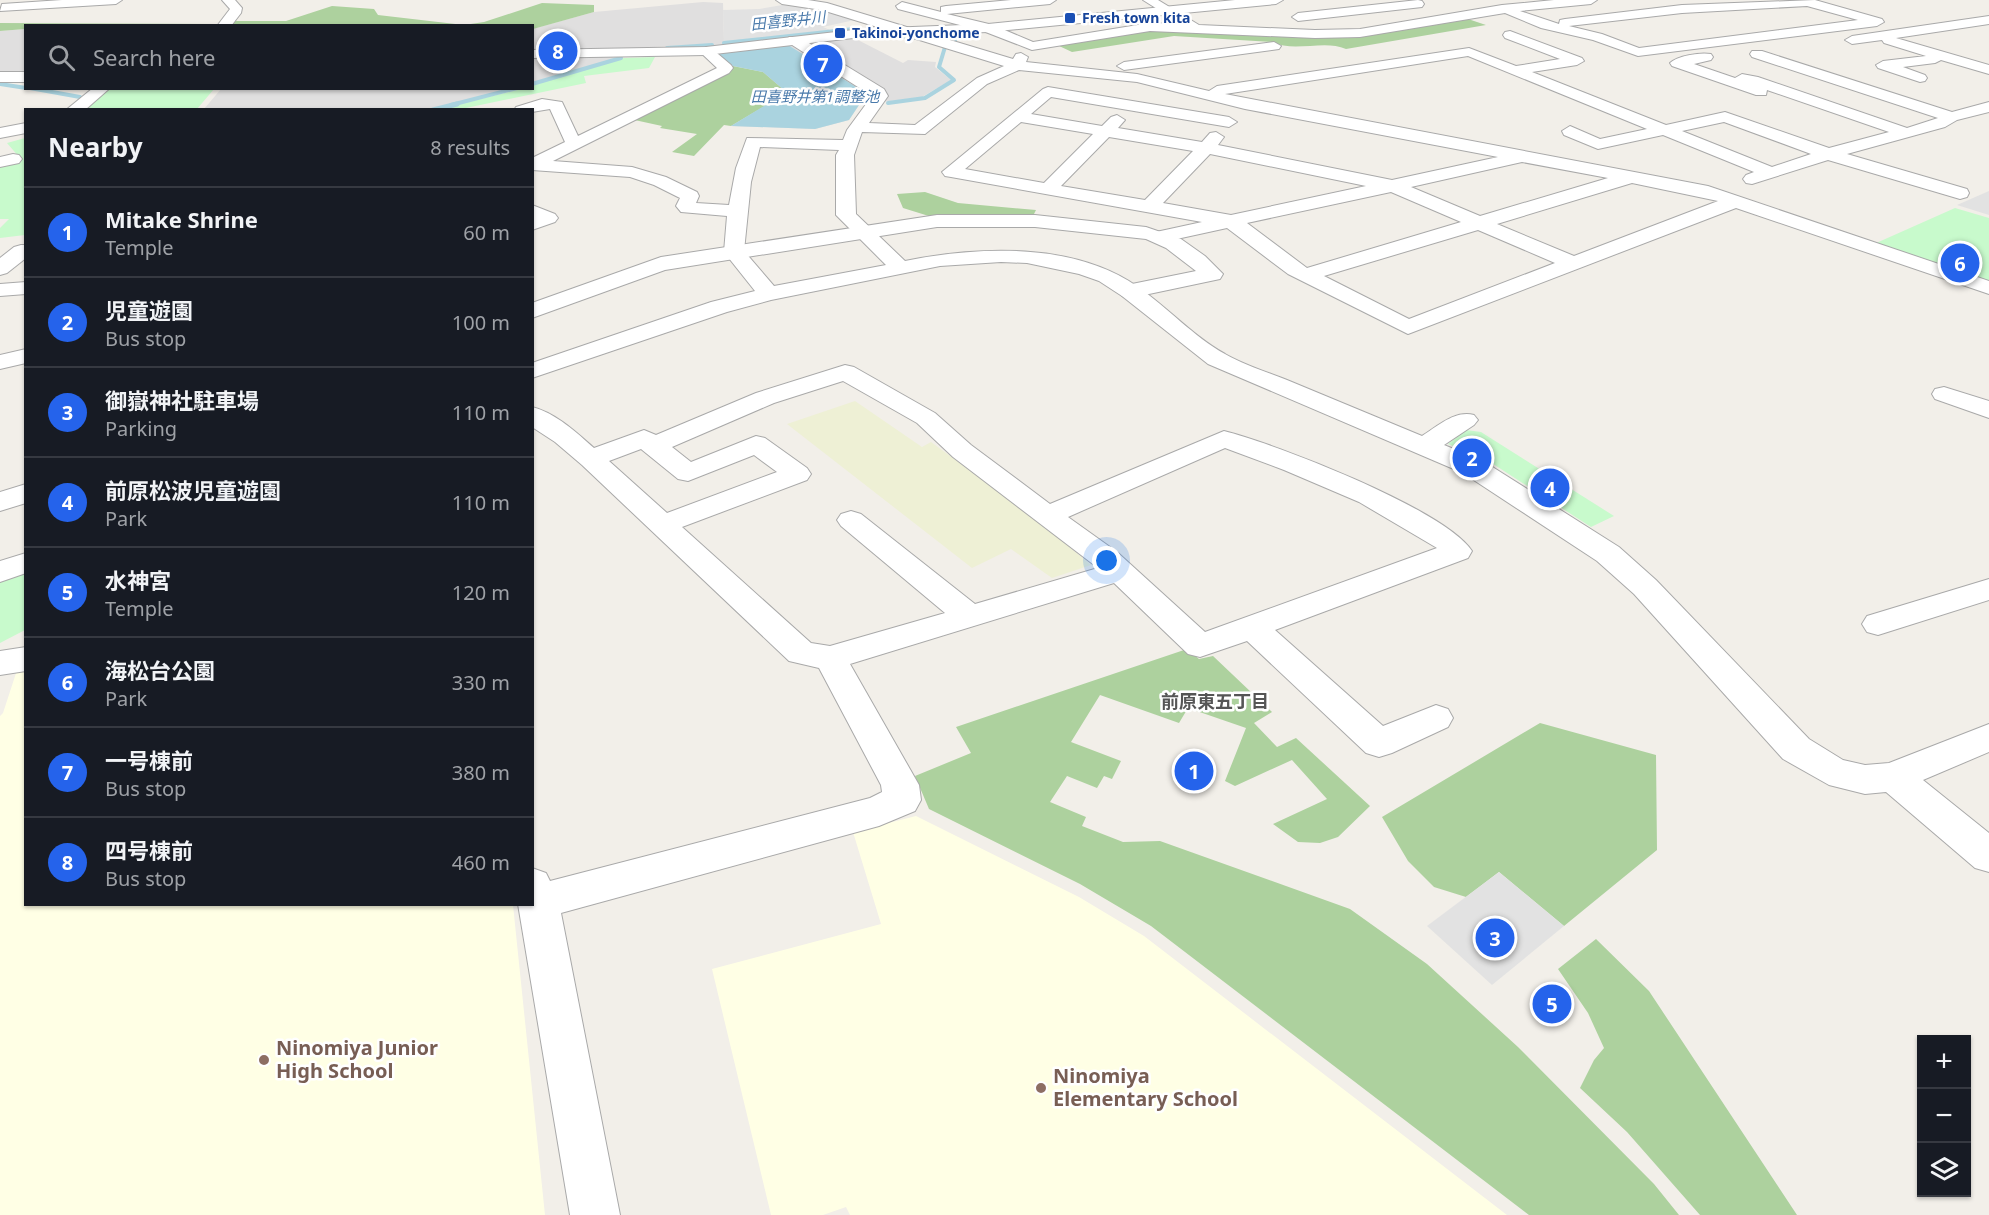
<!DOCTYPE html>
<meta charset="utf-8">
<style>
body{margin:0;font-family:"Noto Sans","Noto Sans JP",sans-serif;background:#20242c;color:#f1f3f6}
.controls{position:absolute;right:18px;bottom:18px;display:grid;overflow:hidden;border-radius:0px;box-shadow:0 2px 4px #0004}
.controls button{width:54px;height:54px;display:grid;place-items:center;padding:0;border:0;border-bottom:2px solid #363941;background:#171b24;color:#f1f3f6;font:30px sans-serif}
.you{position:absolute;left:1107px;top:561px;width:21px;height:21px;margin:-15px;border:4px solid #fff;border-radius:50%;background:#1a73e8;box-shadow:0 0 0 9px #1a73e833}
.badge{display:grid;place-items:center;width:39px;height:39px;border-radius:50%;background:#2563eb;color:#fff;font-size:20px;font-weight:700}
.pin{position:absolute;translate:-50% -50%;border:3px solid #fff;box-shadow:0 2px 6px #0006}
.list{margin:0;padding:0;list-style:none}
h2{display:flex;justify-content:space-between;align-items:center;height:78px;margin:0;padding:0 24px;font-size:26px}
h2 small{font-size:20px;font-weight:400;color:#9ea1a6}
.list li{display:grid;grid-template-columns:39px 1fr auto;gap:18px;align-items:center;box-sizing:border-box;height:90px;padding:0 24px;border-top:2px solid #363941}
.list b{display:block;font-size:22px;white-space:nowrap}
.list p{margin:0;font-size:20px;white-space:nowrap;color:#9ea1a6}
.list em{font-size:20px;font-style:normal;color:#9ea1a6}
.icon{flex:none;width:33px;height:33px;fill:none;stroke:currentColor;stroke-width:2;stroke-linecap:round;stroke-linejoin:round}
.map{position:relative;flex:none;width:1989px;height:1215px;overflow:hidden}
.search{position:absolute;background:#171b24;box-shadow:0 2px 4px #0004;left:24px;top:24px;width:510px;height:66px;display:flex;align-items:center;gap:15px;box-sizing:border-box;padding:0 21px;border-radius:0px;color:#9ea1a6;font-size:22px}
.panel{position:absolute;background:#171b24;box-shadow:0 2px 4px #0004;left:24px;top:108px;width:510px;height:798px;border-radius:0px}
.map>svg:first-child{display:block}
.residential{fill:#e0dfdf}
.education{fill:#ffffe5}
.farmland{fill:#eef0d5}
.forest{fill:#add19e}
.park{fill:#c8facc}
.parking{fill:#e2e2e2}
.water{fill:#aad3df}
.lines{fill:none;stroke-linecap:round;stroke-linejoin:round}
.stream-far1{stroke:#aad3df;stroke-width:4}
.stream{stroke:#aad3df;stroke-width:5}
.minor-casing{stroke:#a9a9a9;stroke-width:2}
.tertiary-casing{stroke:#a9a9a9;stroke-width:2}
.minor{fill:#fff;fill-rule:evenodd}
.tertiary{fill:#fff;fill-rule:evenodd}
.transit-dot{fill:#1a4fb4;stroke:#fff;stroke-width:2}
.education-dot{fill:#8d6e63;stroke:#fff;stroke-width:2}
.labels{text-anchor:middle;stroke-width:5;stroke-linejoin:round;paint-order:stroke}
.far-transit-label{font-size:14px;font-weight:bold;fill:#164399;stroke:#fff;text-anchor:start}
.far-water-label{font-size:15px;font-style:italic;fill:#4a7aab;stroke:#fff}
.neighbourhood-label{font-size:18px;font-weight:bold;fill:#555;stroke:#fff}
.near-education-label{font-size:20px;font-weight:bold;fill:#785e54;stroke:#fff;text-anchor:start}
</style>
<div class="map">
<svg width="1989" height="1215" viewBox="0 0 1989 1215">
<rect width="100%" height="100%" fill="#f2efe9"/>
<g class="residential">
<path d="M703 2 723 3 724 42 729 52 854 38 903 63 908 60 936 62 935 67 951 80 922 97 859 105 849 120 815 129 731 126 776 99 763 72 733 66 715 53 710 44 654 47 533 83 532 29 594 12Z"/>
<path d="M25 29V72L0 73V31Z"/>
<path d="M221 89V88L513 89 428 109H204Z"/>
</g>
<g class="education">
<path d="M25 666 26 904 513 905 545 1215H0V716L3 713 18 667Z"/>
<path d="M916 816 1079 897 1144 936 1507 1215H850L846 1207 823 1215H771L712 969 881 924 853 832Z"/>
</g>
<path class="farmland" d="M855 401 922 447 931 442 1032 516 1091 565 1052 578 1011 549 972 568 787 424Z"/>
<g class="forest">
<path d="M542 3 594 5V12L533 29 532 26H228L231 21H286L332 6 374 9 378 15 464 25 484 22Z"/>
<path d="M1465 18 1486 25 1346 49C1324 39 1295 53 1272 42L1174 36 1072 52 1057 45 1151 30 1338 37Z"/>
<path d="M0 23 219 24 218 26H26L25 29 0 31Z"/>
<path d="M733 66 763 72 784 90 785 94 731 126 724 125 694 156 672 152 697 134 660 128 662 126 630 119 732 70Z"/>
<path d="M925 192 958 203 1036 210 1032 218 932 217 903 208 897 194Z"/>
<path d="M1187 649 1199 659 1213 656 1272 712 1254 723 1277 747 1296 738 1370 806 1338 837 1320 843 1298 842 1273 824 1327 799 1292 760 1235 786 1225 781 1246 728 1188 708 1179 723 1100 695 1071 742 1121 761 1112 779 1104 776 1097 788 1067 776 1050 802 1086 817 1082 826 1123 842 1160 841 1350 909 1427 964 1518 1047 1654 1184 1679 1215H1529L1151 926 1080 884 929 809 915 776 971 753 956 727Z"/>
<path d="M1540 723 1656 755 1657 850 1564 926 1499 872 1466 897 1434 887 1408 861 1382 817Z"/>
<path d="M1596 939 1649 991 1797 1215H1700L1627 1132 1580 1088 1594 1060 1604 1048 1588 1013 1558 969Z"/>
</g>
<g class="park">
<path d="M655 57 649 68 584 76 586 83 461 109H439L521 89 532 88 533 85 624 58Z"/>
<path d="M108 89H214L197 109 79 110Z"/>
<path d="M25 138V235L0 238V228L9 219H0V163L20 158 7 143Z"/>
<path d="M1955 208 1989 218V283L1874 244Z"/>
<path d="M1466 430 1481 432 1614 516 1591 527 1487 460 1448 444Z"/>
<path d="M25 568V630L0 643V578Z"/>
</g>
<g class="parking">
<path d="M788 4 818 8 859 19 823 27 830 30 724 42 723 10 759 9Z"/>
<path d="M1989 191V215L1957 205Z"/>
<path d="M1499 872 1564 926 1492 985 1427 926Z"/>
</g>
<path class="water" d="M788 45 866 93 862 105H859L849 120 815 129 731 126 784 94V90L763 72 733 66 715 53Z"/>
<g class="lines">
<g class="stream-far1">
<path d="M890 35 921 38"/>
<path d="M940 39 955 40"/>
<path d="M724 43 854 29"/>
<path d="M667 48 712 45"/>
<path d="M0 84 26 88"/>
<path d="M532 84 621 58"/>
<path d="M30 88 80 97"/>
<path d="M888 103 925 98 954 80 939 67 945 47"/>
<path d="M451 105 517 88"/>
</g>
<path class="stream" d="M433 110 457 104"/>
<defs>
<g id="minor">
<path d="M62 0H122L116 4 0 11 2 4Z"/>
<path d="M222 0H235L242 8 241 13 231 26H217L230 9Z"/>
<path d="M776 0H808L827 3 1013 59 1016 54 1021 53 1028 57 1026 62 1137 74 1209 91 1217 86 1469 48 1516 66 1560 59 1505 38 1503 35 1505 32 1510 31 1582 58 1584 61 1577 65 1532 72 1666 125 1725 112 1829 148 1889 132 1767 90 1766 95H1756L1672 66 1670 63C1677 56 1700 52 1711 54L1713 57 1711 60 1694 64 1735 78 1742 74 1758 77 1907 128 1938 118 1752 57 1750 54 1752 51H1762L1952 112 1989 102V112L1957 120 1945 127 1847 154 1967 189 1969 193 1967 197 1960 199 1828 160 1752 184 1746 183 1743 179 1746 175 1754 172 1663 135 1598 149 1564 135 1562 131 1570 126 1600 139 1647 129 1468 56 1225 94 1708 186 1989 281V294L1736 208 1408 334 1288 274 1227 228 1163 242 1156 240 1153 236 1156 232 1202 222 951 177 945 176 942 172 1043 89 1048 87 1229 117 1237 122 1229 127 1051 97 1031 114 1102 126 1111 117 1117 115 1125 120 1118 128 1202 142 1210 133 1216 132 1224 137 1218 145 1392 180 1498 157 1245 109 1137 82 1019 70 987 84 925 134 862 132 854 155 856 214 905 261C979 246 1074 242 1138 287 1167 307 1194 337 1225 354 1244 365 1267 372 1287 380 1332 399 1377 417 1422 436 1438 426 1455 410 1474 415L1478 420 1474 425 1444 445 1483 461 1619 547 1656 580 1809 739 1843 760 1865 765 1889 763 1989 724V752L1923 780 1989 833V872L1975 868 1886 792 1865 794 1829 785 1783 759 1634 594 1597 561 1463 473 1208 364 1122 296 1099 281 1079 274 1027 263 1001 262 940 266 771 300 727 312 532 378V363L711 302 755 291 724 252 727 216 681 212 676 206 680 198 654 185 630 177 532 170V158L565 142 550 109 532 112V110H514L516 107 542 99 562 102 578 136 717 68 699 51 706 47 711 48 731 65 733 68 729 73 553 161 632 167 666 177 697 192 699 196 696 203 729 205 736 168 747 138 843 140 847 130 872 96 789 43 787 40 789 37H799L884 89 888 96 869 123 915 125 977 78 1004 66 822 10 782 4ZM1021 122 1093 134 1044 183 965 169ZM1724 122 1811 154 1772 167 1682 131ZM1109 137 1193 151 1145 200 1061 186ZM760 147 839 150 836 155V215L886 265 774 286 744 251 751 182ZM1210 154 1366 186 1231 215 1163 203ZM1522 162 1608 178 1480 216 1411 187ZM1632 183 1718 201 1574 256 1497 224ZM1391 192 1461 222 1307 268 1247 223ZM1478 230 1555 263 1409 319 1324 276Z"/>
<path d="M1011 0H1056L1050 4 947 14 993 25 1033 42 1150 23 1181 24 1143 0H1158L1199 25 1315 30 1360 29 1502 5 1554 0H1597L1591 4 1520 11 1559 24 1560 20 1565 19 1682 5 1815 0 1882 19 1884 22 1877 26 1638 56 1593 40 1541 28 1505 13 1360 37 1315 38 1150 31 1032 50 983 31 898 9 896 6 902 2 941 12V7L946 6ZM1807 6 1858 20 1639 48 1602 34 1569 26 1682 13Z"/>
<path d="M1418 0 1422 1 1424 4 1422 7 1298 21 1292 17 1298 13Z"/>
<path d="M1989 16V24L1896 38 1989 65V74L1941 60 1935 63 1903 67 1925 75 1927 78 1925 81 1920 82 1878 68 1876 65 1883 61 1926 56 1884 43 1882 40 1852 44 1845 40 1852 36Z"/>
<path d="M1274 42 1281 46 1279 49 1124 70 1117 66 1124 62Z"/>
<path d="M93 88H110L85 110H66Z"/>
<path d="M26 123V133L0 138V128Z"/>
<path d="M13 154 19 155 22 159 19 163 0 167V157Z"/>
<path d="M532 205 555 214 558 218 555 222 532 230Z"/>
<path d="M21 245H26V258L7 273 0 275V258L14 247Z"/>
<path d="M26 282V294L0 296V284Z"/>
<path d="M26 349V363L0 369V355Z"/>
<path d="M845 365 854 367 935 413 971 445 1050 504 1224 431C1276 444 1444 509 1472 551L1468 558 1275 630 1383 726 1436 705 1448 709 1453 718 1448 727 1392 753 1379 757 1366 753 1247 641 1200 657 1188 654 1114 583 850 664 919 785 921 800 915 811 879 826 561 913 620 1215H570L518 904H532V868L546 873 550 881 870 798 882 792 881 785 819 668 789 661 582 465 555 442 532 427V407C556 413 577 433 594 448L644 430 656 435 756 393ZM843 381 917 423 953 457 1098 568 975 604 861 514 851 511 841 514 837 520 841 526 945 613 830 646 811 643 682 527 807 480 811 474 807 468 765 438 756 436 691 462 672 447 774 403ZM1225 448 1284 470 1359 502 1437 548 1205 632 1117 552 1068 517ZM641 449 678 479 688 481 754 455 777 472 667 513 609 461Z"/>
<path d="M1944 387 1989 401V418L1935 399 1932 394 1935 389Z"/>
<path d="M26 553V573L0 582V561Z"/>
<path d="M1989 579V600L1878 635 1867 632 1862 624 1867 616Z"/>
<path d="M26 647V671L0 675V651Z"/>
</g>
<g id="tertiary">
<path d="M1235 0H1283L1276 4 988 32 862 37 706 55 532 58V50L706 47 862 29 988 24Z"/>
<rect x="0" y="72" width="26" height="10"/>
<path d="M937 215H1035L1146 227 1181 239 1205 256 1223 274 1220 279 1130 298 1122 296 1119 291 1122 286 1196 271 1166 248 1146 239 1035 227H937L665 270 532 318V303L661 257Z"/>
<path d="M26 484V503L0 511V492Z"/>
</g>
</defs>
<use href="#minor" class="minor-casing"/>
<use href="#tertiary" class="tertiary-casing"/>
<use href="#minor" class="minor"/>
<use href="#tertiary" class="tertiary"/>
</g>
<g class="transit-dot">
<rect x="1064" y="12" width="12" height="12" rx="3"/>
<rect x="834" y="27" width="12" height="12" rx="3"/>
</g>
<g class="education-dot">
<circle cx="264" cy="1060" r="6"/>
<circle cx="1041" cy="1088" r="6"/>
</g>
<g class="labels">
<g class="far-transit-label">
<text x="1082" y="23">Fresh town kita</text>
<text x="852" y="38">Takinoi-yonchome</text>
</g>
<g class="far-water-label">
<text transform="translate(788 21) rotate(-6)" y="5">田喜野井川</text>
<text x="815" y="102">田喜野井第1調整池</text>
</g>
<g class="neighbourhood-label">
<text x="1215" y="708">前原東五丁目</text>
</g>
<g class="near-education-label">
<text x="276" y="1055">Ninomiya Junior<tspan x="276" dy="23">High School</tspan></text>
<text x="1053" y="1083">Ninomiya<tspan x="1053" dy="23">Elementary School</tspan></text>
</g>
</g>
</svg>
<div class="controls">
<button>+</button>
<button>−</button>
<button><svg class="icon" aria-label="layers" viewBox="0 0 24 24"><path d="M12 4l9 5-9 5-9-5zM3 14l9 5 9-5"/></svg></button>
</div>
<div class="you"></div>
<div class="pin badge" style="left:1194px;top:771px">1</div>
<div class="pin badge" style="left:1472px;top:458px">2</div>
<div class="pin badge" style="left:1495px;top:938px">3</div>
<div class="pin badge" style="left:1550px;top:488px">4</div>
<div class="pin badge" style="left:1552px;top:1004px">5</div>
<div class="pin badge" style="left:1960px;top:263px">6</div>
<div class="pin badge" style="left:823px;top:64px">7</div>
<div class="pin badge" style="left:558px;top:51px">8</div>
<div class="search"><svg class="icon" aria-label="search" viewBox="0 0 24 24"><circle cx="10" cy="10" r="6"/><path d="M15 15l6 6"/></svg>Search here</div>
<section class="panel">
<h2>Nearby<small>8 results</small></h2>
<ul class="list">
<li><span class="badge">1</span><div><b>Mitake Shrine</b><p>Temple</p></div><em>60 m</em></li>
<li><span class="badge">2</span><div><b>児童遊園</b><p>Bus stop</p></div><em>100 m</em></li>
<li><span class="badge">3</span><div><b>御嶽神社駐車場</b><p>Parking</p></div><em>110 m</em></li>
<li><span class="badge">4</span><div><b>前原松波児童遊園</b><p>Park</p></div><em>110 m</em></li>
<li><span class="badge">5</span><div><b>水神宮</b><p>Temple</p></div><em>120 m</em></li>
<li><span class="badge">6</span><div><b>海松台公園</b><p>Park</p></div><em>330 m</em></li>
<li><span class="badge">7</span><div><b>一号棟前</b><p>Bus stop</p></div><em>380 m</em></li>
<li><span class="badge">8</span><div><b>四号棟前</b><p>Bus stop</p></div><em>460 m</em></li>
</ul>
</section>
</div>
